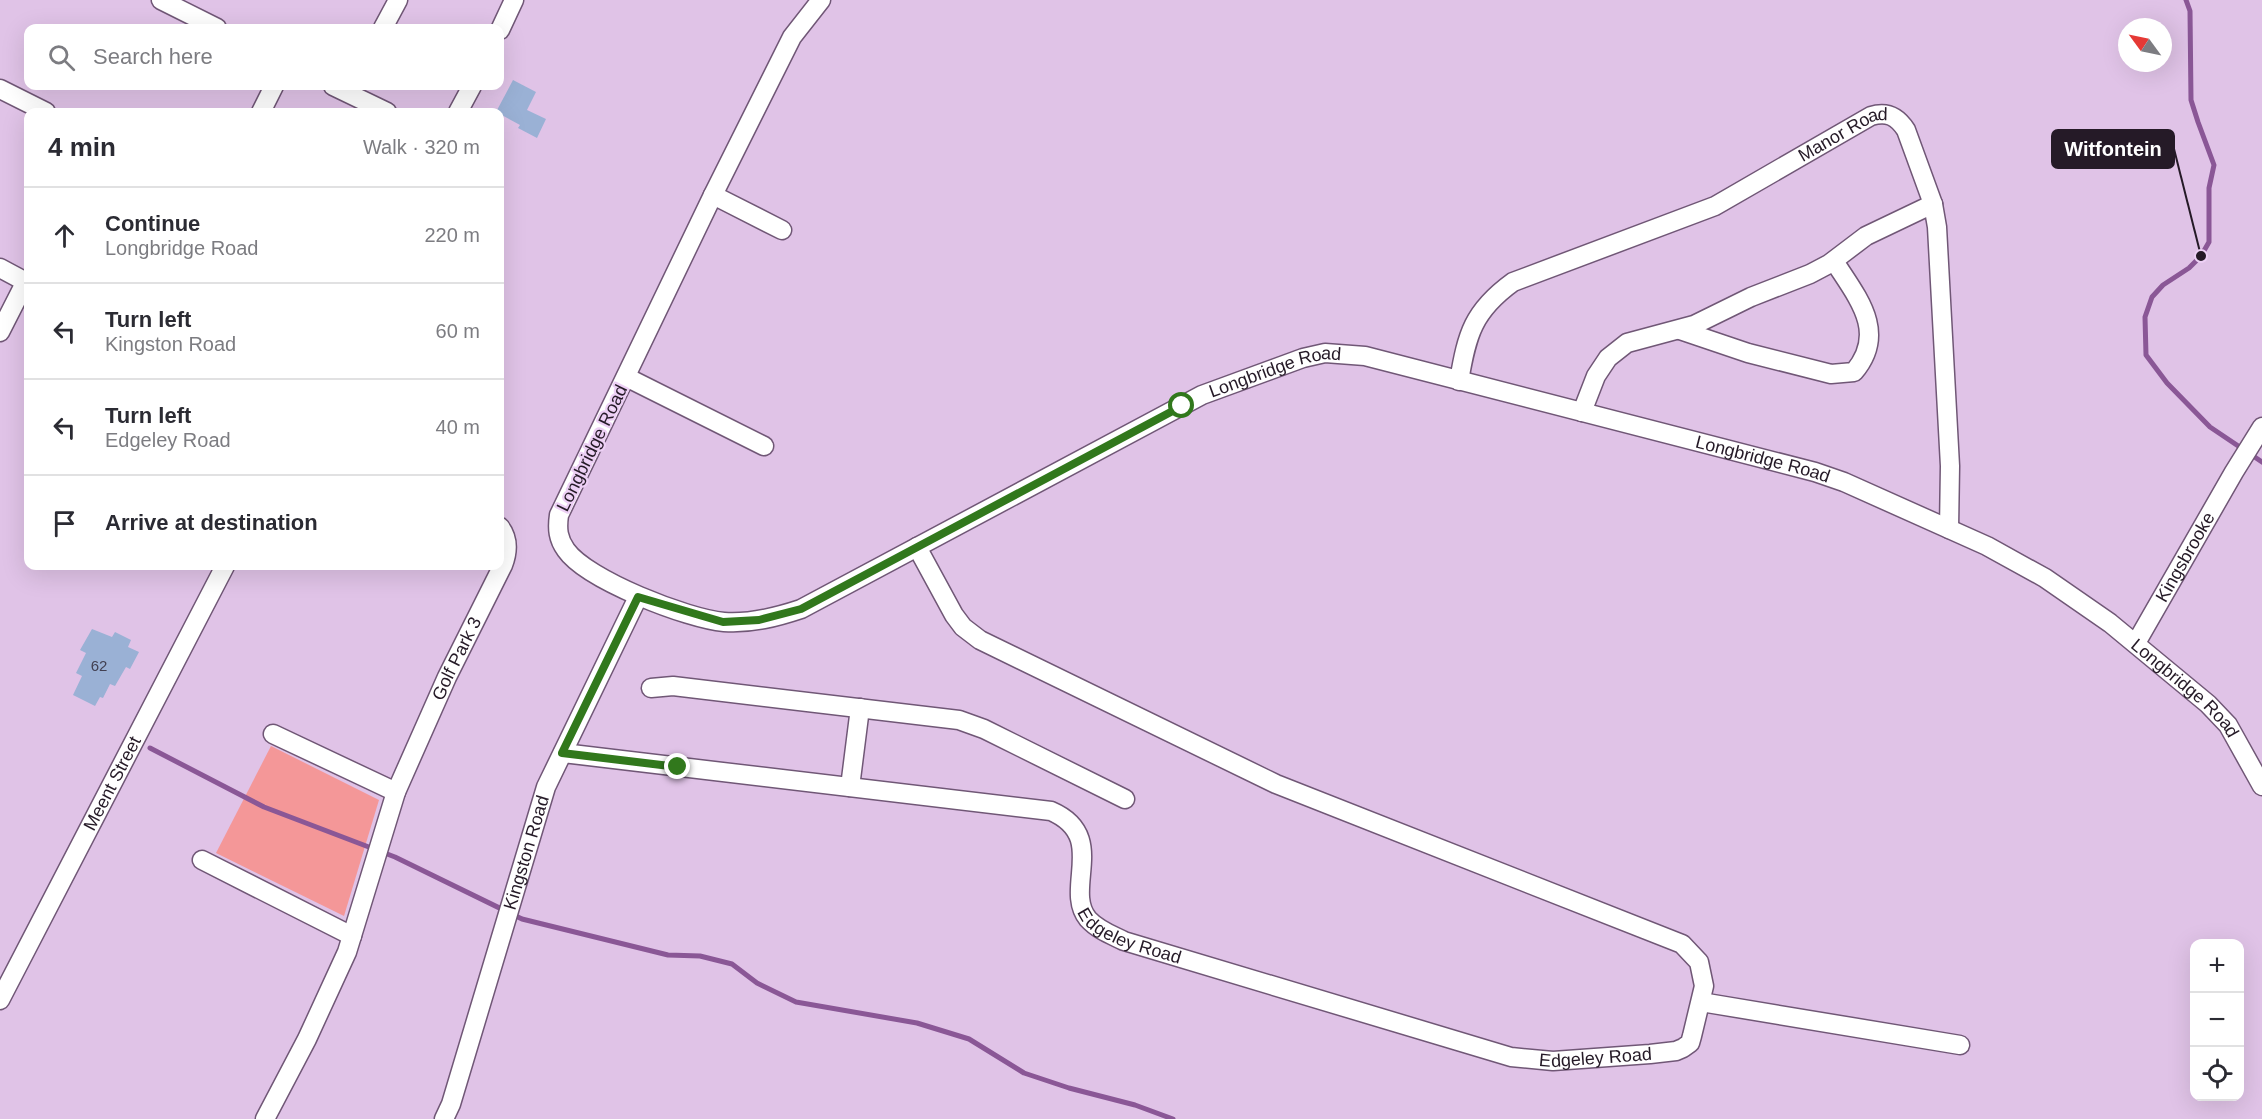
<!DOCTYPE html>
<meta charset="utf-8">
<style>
body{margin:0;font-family:Arial,sans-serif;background:#f7f7f7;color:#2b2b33}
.controls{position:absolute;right:18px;bottom:18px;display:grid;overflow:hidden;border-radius:12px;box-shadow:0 6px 24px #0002}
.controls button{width:54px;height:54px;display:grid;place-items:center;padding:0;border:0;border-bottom:2px solid #e1e1e2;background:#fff;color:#2b2b33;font:30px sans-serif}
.compass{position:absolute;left:2118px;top:18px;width:54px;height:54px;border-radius:50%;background:#fff;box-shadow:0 6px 24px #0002;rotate:303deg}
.stop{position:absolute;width:18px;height:18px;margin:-14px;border:4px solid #31781c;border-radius:50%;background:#fff}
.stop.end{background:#31781c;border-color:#fff;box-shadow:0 2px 6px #0008}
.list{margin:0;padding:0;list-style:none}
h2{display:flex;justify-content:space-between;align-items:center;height:78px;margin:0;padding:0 24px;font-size:26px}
h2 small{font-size:20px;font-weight:400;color:#7c7c81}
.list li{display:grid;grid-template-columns:39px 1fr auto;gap:18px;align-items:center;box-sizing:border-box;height:96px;padding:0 24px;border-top:2px solid #e1e1e2}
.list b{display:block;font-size:22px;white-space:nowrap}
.list p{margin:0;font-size:20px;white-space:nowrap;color:#7c7c81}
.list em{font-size:20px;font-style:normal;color:#7c7c81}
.icon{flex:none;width:33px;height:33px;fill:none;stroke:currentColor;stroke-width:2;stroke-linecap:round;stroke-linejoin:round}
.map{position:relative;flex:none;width:2262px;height:1119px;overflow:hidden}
.search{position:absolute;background:#fff;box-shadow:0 6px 24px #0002;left:24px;top:24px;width:480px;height:66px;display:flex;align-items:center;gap:15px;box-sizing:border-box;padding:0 21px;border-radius:12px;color:#7c7c81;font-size:22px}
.panel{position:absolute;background:#fff;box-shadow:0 6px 24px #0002;left:24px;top:108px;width:480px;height:462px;border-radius:12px}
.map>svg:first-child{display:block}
.green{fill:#f49798}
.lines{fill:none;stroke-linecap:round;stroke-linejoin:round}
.stream{stroke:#8a5796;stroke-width:5}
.building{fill:#9ab1d5}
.minor-casing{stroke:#705776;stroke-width:21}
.minor{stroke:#fff;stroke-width:18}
.route{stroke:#31781c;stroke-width:8}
.labels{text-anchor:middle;stroke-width:4.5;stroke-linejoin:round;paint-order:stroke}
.number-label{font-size:15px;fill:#424052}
.street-label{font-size:18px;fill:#251a27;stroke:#edd0f5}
.leader{fill:none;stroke:#251a27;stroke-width:2}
.callout-dot{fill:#251a27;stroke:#edd0f5;stroke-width:2}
.callout{fill:#251a27;stroke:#251a27;stroke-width:2}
.callout-label{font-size:20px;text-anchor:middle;font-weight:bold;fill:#fff}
</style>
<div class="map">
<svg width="2262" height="1119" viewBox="0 0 2262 1119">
<rect width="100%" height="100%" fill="#e0c3e7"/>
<path class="green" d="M271 746 379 800 344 916 216 853Z"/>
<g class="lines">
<g class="stream">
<path d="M2186 0 2190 11 2191 100 2198 122 2214 165 2209 188V242L2201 256 2189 268 2163 285 2152 297 2145 317 2146 355 2167 383 2210 427 2262 462"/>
<path d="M150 748 264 807 395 857 522 919 668 955 700 956 732 964 757 983 796 1002 917 1023 969 1039 1024 1073 1069 1088 1135 1105 1173 1119"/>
</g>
</g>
<g class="building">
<path d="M513 80 536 92 527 110 546 119 537 138 518 128 520 125 496 112Z"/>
<path d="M92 629 112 637 115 632 131 640 128 647 139 652 130 669 126 667 115 686 110 684 103 698 100 697 95 706 73 695 82 676 76 673 86 653 80 650Z"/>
</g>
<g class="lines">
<defs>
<g id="minor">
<path d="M161 0 217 28"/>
<path id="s1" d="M821 0 792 37 713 195 559 515C557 529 558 539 566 550 587 580 688 619 724 622 751 624 777 617 801 609L1202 395 1303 358 1325 353 1365 356 1815 472 1844 482 1987 546 2045 578 2110 623 2208 704 2228 725 2262 786"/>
<path d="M383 28 398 0"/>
<path d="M500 30 514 0"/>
<path d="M333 86 387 112"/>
<path d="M0 89 46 112"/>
<path d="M261 112 274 86"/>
<path d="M458 112 472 86"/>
<path d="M713 195 782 230"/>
<path d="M0 268 28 283"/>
<path d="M1680 330 1748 353 1831 374 1854 372C1888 332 1857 297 1834 261"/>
<path d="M0 332 26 281"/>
<path d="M626 377 764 446"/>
<path id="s2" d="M1459 381C1467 334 1473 311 1513 282L1715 206 1871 116C1887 111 1897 116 1906 130L1933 204 1937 227 1950 466 1949 529"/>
<path d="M1582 412 1596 376 1608 358 1627 343 1694 325 1751 297 1810 274 1829 264 1866 236 1933 204"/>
<path id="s3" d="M2136 643 2234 472 2262 427"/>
<path d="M651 688 673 686 959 720 984 729 1125 799"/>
<path d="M273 734 396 792"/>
<path id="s4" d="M563 753 1051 811C1109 836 1063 889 1088 919 1098 930 1112 935 1124 941L1511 1057 1553 1061 1650 1054 1676 1051 1683 1048 1690 1043 1692 1036 1704 986 1699 962 1682 944 1276 784 980 640 963 627 954 615 917 547"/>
<path d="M850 787 860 708"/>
<path d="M202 860 352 936"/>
<path id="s5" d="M0 1000 225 566"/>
<path d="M1701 1002 1960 1045"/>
<path id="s6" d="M265 1119 307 1039 347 952 396 792 447 677 503 565C508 552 509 539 500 527"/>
<path id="s7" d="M444 1119 451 1104 546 787 638 597"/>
</g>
</defs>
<use href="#minor" class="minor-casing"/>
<use href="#minor" class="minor"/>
</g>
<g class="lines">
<path class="route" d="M678 767 562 753 638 597 723 622 759 620 801 609 1182 406"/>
</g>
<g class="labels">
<g class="number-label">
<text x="99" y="671">62</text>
</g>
<g class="street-label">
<text dy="6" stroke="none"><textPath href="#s2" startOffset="480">Manor Road</textPath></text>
<text dy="6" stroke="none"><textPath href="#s1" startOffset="1402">Longbridge Road</textPath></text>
<text transform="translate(592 448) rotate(-64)" y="6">Longbridge Road</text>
<text dy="6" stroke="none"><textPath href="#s1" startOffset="1906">Longbridge Road</textPath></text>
<text dy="6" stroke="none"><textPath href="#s3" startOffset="99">Kingsbrooke</textPath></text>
<text dy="6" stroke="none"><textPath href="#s6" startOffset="500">Golf Park 3</textPath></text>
<text dy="6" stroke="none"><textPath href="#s1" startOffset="2392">Longbridge Road</textPath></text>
<text dy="6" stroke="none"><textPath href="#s5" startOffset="244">Meent Street</textPath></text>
<text dy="6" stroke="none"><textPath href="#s7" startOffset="279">Kingston Road</textPath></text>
<text dy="6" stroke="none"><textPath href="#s4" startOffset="660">Edgeley Road</textPath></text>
<text dy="6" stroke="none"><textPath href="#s4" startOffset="1146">Edgeley Road</textPath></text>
</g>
</g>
<path class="leader" d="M2201 256L2174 149"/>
<circle class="callout-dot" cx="2201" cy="256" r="6"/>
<rect class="callout" x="2052" y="130" width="122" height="38" rx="6"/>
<g class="callout-label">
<text x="2113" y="156">Witfontein</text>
</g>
</svg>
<div class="controls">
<button>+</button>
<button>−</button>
<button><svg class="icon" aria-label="locate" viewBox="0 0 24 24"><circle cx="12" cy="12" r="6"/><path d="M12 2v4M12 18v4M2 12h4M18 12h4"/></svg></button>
</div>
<svg class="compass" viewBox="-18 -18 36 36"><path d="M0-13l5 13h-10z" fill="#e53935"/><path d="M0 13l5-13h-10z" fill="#7c7c81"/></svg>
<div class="stop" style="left:1182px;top:406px"></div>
<div class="stop end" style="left:678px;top:767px"></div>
<div class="search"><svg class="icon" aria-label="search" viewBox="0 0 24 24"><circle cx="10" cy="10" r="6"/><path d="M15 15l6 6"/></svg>Search here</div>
<section class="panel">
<h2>4 min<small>Walk · 320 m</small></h2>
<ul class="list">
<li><svg class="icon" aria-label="ahead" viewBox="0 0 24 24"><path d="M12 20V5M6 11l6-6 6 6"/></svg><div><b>Continue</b><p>Longbridge Road</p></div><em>220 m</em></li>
<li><svg class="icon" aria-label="left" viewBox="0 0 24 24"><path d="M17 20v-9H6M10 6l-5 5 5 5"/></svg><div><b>Turn left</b><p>Kingston Road</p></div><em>60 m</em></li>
<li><svg class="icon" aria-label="left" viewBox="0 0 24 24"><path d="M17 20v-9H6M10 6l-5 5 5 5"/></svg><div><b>Turn left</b><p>Edgeley Road</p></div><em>40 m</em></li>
<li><svg class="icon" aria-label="arrive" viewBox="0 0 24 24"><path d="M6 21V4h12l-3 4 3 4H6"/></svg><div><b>Arrive at destination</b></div></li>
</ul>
</section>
</div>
